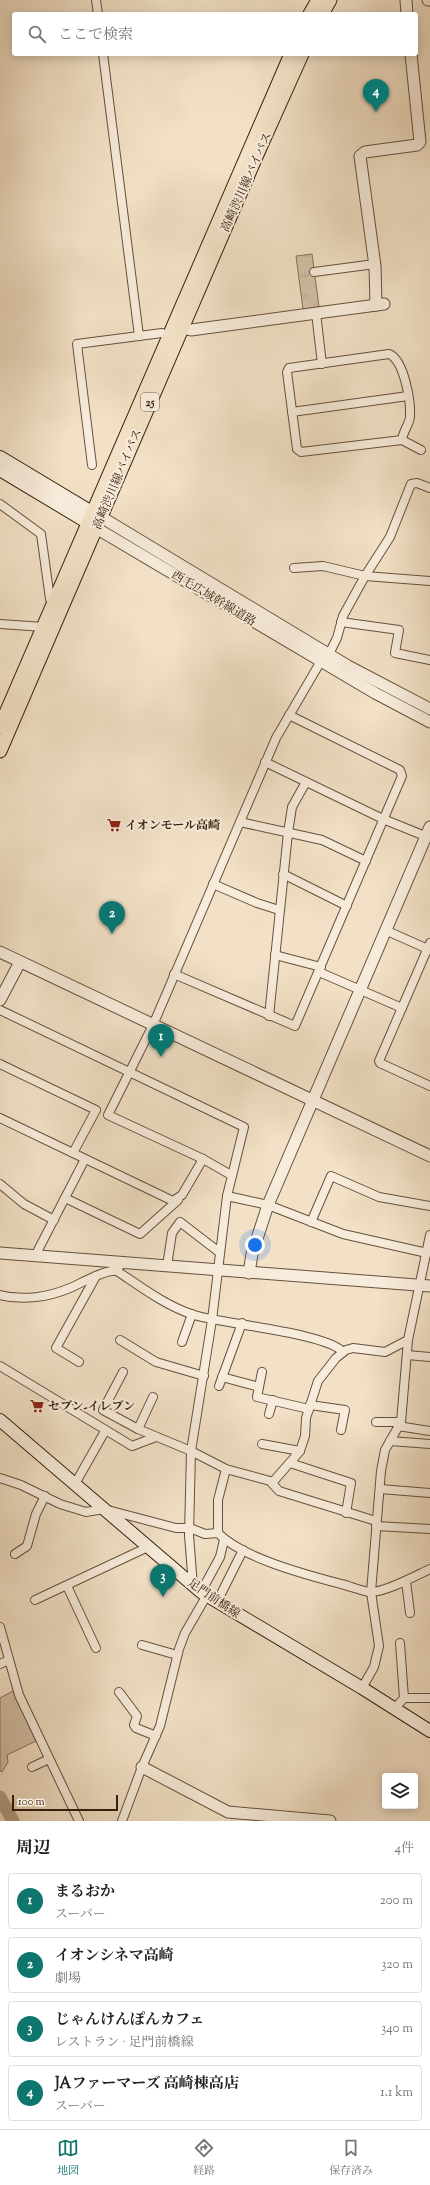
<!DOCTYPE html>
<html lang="ja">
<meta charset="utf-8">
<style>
body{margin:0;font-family:"Sorts Mill Goudy","Noto Serif JP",serif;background:#f6f6f6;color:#222}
.controls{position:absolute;right:12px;bottom:12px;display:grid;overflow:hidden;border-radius:4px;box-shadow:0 2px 10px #0003}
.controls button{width:36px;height:36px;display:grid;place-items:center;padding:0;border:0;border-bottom:1px solid #e0e0e0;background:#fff;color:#222;font:20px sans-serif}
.scale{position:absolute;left:12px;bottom:10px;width:106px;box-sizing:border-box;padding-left:4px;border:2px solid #38200d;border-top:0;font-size:11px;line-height:14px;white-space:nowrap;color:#38200d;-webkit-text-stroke:3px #f7ecdb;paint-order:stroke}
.you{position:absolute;left:255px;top:1245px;width:14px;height:14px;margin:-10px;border:3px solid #fff;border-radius:50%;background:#1a73e8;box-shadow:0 0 0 6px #1a73e833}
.badge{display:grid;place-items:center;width:26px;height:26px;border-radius:50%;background:#0f766e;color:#fff;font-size:13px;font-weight:700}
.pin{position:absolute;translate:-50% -33px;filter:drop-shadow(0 1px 2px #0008)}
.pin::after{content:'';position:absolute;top:21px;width:14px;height:12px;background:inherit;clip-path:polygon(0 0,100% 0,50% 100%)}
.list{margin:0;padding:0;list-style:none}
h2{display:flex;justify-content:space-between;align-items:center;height:52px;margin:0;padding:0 16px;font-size:17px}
h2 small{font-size:13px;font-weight:400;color:#767676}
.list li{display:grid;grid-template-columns:26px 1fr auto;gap:12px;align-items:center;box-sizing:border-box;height:56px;margin:0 8px 8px;padding:0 8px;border:1px solid #e0e0e0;border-radius:4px}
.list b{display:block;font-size:15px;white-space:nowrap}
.list p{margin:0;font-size:13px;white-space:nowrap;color:#767676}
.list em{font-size:13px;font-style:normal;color:#767676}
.icon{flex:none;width:22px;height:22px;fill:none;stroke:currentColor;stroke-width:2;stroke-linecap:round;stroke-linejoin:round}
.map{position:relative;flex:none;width:430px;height:1821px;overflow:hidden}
.search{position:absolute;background:#fff;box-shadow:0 2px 10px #0003;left:12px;right:12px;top:12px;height:44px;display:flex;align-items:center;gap:10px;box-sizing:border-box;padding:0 14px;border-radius:4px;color:#767676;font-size:15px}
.sheet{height:308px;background:#fff}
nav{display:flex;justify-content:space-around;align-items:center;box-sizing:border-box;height:56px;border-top:1px solid #e0e0e0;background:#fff;font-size:11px;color:#767676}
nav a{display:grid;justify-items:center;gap:2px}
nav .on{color:#0f766e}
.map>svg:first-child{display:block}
.grass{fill:url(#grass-tufts);stroke:#85705a}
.garden{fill:#d2c0a7;stroke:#85705a}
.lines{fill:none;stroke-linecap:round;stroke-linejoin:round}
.river{stroke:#b39f88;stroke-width:13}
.minor-casing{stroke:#66503c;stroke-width:10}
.tertiary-casing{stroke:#66503c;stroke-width:13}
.secondary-casing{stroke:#38200d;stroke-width:14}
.primary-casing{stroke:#38200d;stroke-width:15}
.minor{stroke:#f7ecdb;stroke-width:8}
.tertiary{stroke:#f7ecdb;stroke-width:11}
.secondary{stroke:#f7ecdb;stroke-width:12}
.primary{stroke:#f2e1c7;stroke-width:13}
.labels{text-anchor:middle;stroke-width:4;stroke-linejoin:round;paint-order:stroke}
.shield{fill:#f7ecdb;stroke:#715d4b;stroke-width:1}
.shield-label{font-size:11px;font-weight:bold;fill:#38200d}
.street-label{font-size:12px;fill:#38200d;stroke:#f7ecdb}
.poi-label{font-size:12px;font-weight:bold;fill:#38200d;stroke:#f7ecdb;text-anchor:start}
</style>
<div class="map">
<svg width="430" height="1821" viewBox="0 0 430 1821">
<defs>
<pattern id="grass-tufts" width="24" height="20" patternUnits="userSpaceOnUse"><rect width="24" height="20" fill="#d2c0a7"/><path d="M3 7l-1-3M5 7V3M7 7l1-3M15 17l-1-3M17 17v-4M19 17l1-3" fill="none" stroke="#b5a58f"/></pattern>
</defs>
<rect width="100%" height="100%" fill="#f2e1c7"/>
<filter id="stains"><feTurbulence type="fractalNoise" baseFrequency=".005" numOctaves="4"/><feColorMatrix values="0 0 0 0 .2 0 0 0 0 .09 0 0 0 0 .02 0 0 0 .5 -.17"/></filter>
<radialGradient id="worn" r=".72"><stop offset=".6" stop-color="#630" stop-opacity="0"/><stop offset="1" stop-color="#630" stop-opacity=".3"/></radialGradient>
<path class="grass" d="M312 254 319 307 303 309 296 256Z"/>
<path class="garden" d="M13 1691 36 1741 7 1755 8 1762 2 1772 0 1771V1698Z"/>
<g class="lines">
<path class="river" d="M0 1797 13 1821"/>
<defs>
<g id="minor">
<path d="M96 0 98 14"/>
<path d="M103 54 139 336"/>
<path d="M314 272 375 264"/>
<path d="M316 313 322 364"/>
<path d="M292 412 408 396"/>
<path d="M402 440C403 431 409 425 410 417 411 401 404 360 389 354L289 368 287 372 297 449 301 452 402 440 421 450"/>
<path d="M92 465 77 344 162 333 169 335"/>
<path d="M0 504 41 534 50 599 55 602"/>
<path d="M294 568 323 566 365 576 430 581"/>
<path d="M341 622 399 630 395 653 430 660"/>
<path d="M0 624 44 627"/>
<path d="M329 654 337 638 343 616 365 576 390 537 411 484 417 483 430 488"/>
<path d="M265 762 383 819 430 838"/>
<path d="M240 822 322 840 366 861"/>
<path d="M283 874 347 906"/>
<path d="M213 884 257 903 279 910"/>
<path d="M385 930 430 950"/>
<path d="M430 943 379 1061 380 1063 430 1086"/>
<path d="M275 955 321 967"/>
<path d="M319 972 402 1008"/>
<path d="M174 974 295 1026 402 776 400 770 289 715"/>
<path d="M0 1010 244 1127 227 1196 212 1320 191 1451 189 1535 193 1586"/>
<path d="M269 1016 288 833 292 807 306 782"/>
<path d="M0 1064 96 1110 73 1153 0 1118"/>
<path d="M73 1153 173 1201 182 1195 203 1159"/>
<path d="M231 1175 203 1159 108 1115 153 1025 276 738 321 661"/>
<path d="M0 1184 24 1204 54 1220"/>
<path d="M227 1196 268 1205 343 1234 427 1253"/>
<path d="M65 1198 140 1234 178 1200"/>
<path d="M311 1222 331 1176 379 1197 430 1206"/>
<path d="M35 1256 85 1159"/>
<path d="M167 1266 172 1233 180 1222 219 1252"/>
<path d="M117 1271C141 1287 166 1306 194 1315 223 1324 327 1333 343 1352"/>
<path d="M0 1295C23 1301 49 1297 70 1288 82 1283 105 1269 117 1271L119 1267"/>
<path d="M120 1340 156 1362 204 1376"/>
<path d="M182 1342 192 1314"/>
<path d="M407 1355 430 1357"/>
<path d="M79 1362 56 1348 96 1276"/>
<path d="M0 1366 132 1446 156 1437"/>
<path d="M123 1372 103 1410 138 1429 191 1451 226 1469 270 1481 279 1491 376 1521"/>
<path d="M262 1372 257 1397 309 1409"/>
<path d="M222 1377 259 1387"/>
<path d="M219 1386 242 1323"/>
<path d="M310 1405 345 1410 341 1430"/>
<path d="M269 1414 273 1400"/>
<path d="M376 1422H401"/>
<path d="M398 1426 430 1431"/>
<path d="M138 1429 153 1397"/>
<path d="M390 1441 430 1444"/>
<path d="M262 1444 300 1451"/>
<path d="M290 1463 351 1483 346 1513"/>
<path d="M0 1478 21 1485 60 1504 86 1512 104 1509 176 1528H190L205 1534 218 1533C242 1558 307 1575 341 1584 350 1586 361 1591 370 1592 384 1593 417 1575 430 1569"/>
<path d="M272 1483 300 1451 305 1436 306 1418 318 1381 336 1358 346 1350 353 1348 385 1352 408 1340"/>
<path d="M75 1484 105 1431"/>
<path d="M380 1489 430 1493"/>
<path d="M376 1526 430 1529"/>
<path d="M218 1533V1500L226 1469"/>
<path d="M15 1554 27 1546 36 1514 45 1496"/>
<path d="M406 1581 410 1613"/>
<path d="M67 1586 96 1648"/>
<path d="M201 1592 220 1557 224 1540"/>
<path d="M35 1600 148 1547"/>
<path d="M217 1602 243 1550"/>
<path d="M0 1627 19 1695 79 1821"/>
<path d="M400 1643 404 1698"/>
<path d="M142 1645 177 1655"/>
<path d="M0 1664 9 1660"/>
<path d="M362 1688 374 1667 379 1646 371 1592 381 1471 385 1450 401 1422 408 1340 430 1235"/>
<path d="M119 1692 137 1716 134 1725 136 1728 156 1736"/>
<path d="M395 1708 404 1698H430"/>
<path d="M32 1767 49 1759"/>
<path d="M122 1821 142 1767 160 1726 179 1649 185 1633 207 1595"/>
</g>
<g id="tertiary">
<path d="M406 0 407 14"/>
<path d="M428 0H430"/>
<path d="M376 305 375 266 360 156 365 152 417 145 420 142 411 54"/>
<path d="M182 328 191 330 384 304"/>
<path d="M101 517 348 666 430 709"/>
<path d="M96 528 375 693 430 722"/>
<path d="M0 952 430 1156"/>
<path d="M0 1000 20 962"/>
<path d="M0 1253 430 1286"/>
<path d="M249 1273 252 1254 268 1205 430 827"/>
<path d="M142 1767 228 1812 330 1821"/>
</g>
<g id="secondary">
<path d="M0 457 100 517"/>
<path d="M0 470 95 527"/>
<path d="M0 1420 201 1592 362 1688 430 1731"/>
</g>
<g id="primary">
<path d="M310 14 318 0"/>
<path d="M322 14 330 0"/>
<path d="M0 727 291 54"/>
<path d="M0 751 255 159 302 54"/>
</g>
</defs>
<use href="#minor" class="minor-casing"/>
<use href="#tertiary" class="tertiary-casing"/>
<use href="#secondary" class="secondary-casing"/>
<use href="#primary" class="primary-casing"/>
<use href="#minor" class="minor"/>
<use href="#tertiary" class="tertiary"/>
<use href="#secondary" class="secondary"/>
<use href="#primary" class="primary"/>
</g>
<defs>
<symbol id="supermarket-bare" viewBox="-9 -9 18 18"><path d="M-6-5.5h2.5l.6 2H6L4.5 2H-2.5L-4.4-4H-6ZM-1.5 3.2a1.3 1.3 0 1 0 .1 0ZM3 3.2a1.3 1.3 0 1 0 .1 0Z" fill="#8f2418" stroke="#f7ecdb" stroke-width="2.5" paint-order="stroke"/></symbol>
</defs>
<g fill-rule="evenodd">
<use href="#supermarket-bare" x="104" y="815" width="20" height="20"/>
<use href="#supermarket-bare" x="27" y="1396" width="20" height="20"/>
</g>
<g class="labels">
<rect class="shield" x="141" y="393" width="18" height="18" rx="3"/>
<g class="shield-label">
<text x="150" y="406">25</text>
</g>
<g class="street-label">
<text transform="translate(246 182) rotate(-66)" y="4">高崎渋川線バイパス</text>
<text transform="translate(117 479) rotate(-67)" y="4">高崎渋川線バイパス</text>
<text transform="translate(214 598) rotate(31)" y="4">西毛広域幹線道路</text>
<text transform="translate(214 1598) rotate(34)" y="4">足門前橋線</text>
</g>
<g class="poi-label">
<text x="125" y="829">イオンモール高崎</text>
<text x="48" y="1410">セブン-イレブン</text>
</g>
</g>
<rect width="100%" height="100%" filter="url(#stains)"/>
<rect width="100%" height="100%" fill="url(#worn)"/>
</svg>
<div class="controls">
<button><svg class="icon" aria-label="layers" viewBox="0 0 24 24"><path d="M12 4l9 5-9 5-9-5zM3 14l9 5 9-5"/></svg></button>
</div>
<div class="scale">100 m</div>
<div class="you"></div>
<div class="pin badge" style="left:161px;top:1057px">1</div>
<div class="pin badge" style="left:112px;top:934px">2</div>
<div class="pin badge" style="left:163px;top:1597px">3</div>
<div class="pin badge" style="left:376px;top:112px">4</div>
<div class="search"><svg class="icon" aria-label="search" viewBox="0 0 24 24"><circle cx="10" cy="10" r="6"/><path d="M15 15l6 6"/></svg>ここで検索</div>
</div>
<section class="sheet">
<h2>周辺<small>4件</small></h2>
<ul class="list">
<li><span class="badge">1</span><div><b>まるおか</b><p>スーパー</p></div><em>200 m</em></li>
<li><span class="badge">2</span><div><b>イオンシネマ高崎</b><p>劇場</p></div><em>320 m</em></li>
<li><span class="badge">3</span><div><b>じゃんけんぽんカフェ</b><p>レストラン · 足門前橋線</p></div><em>340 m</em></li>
<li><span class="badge">4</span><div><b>JAファーマーズ 高崎棟高店</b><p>スーパー</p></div><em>1.1 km</em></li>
</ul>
</section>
<nav>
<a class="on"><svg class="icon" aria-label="map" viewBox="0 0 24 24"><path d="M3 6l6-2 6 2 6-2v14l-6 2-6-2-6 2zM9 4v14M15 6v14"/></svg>地図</a>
<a><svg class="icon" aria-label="directions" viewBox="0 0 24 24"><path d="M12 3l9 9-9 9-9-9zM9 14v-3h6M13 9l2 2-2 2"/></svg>経路</a>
<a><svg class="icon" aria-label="saved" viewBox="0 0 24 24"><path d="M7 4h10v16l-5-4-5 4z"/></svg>保存済み</a>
</nav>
